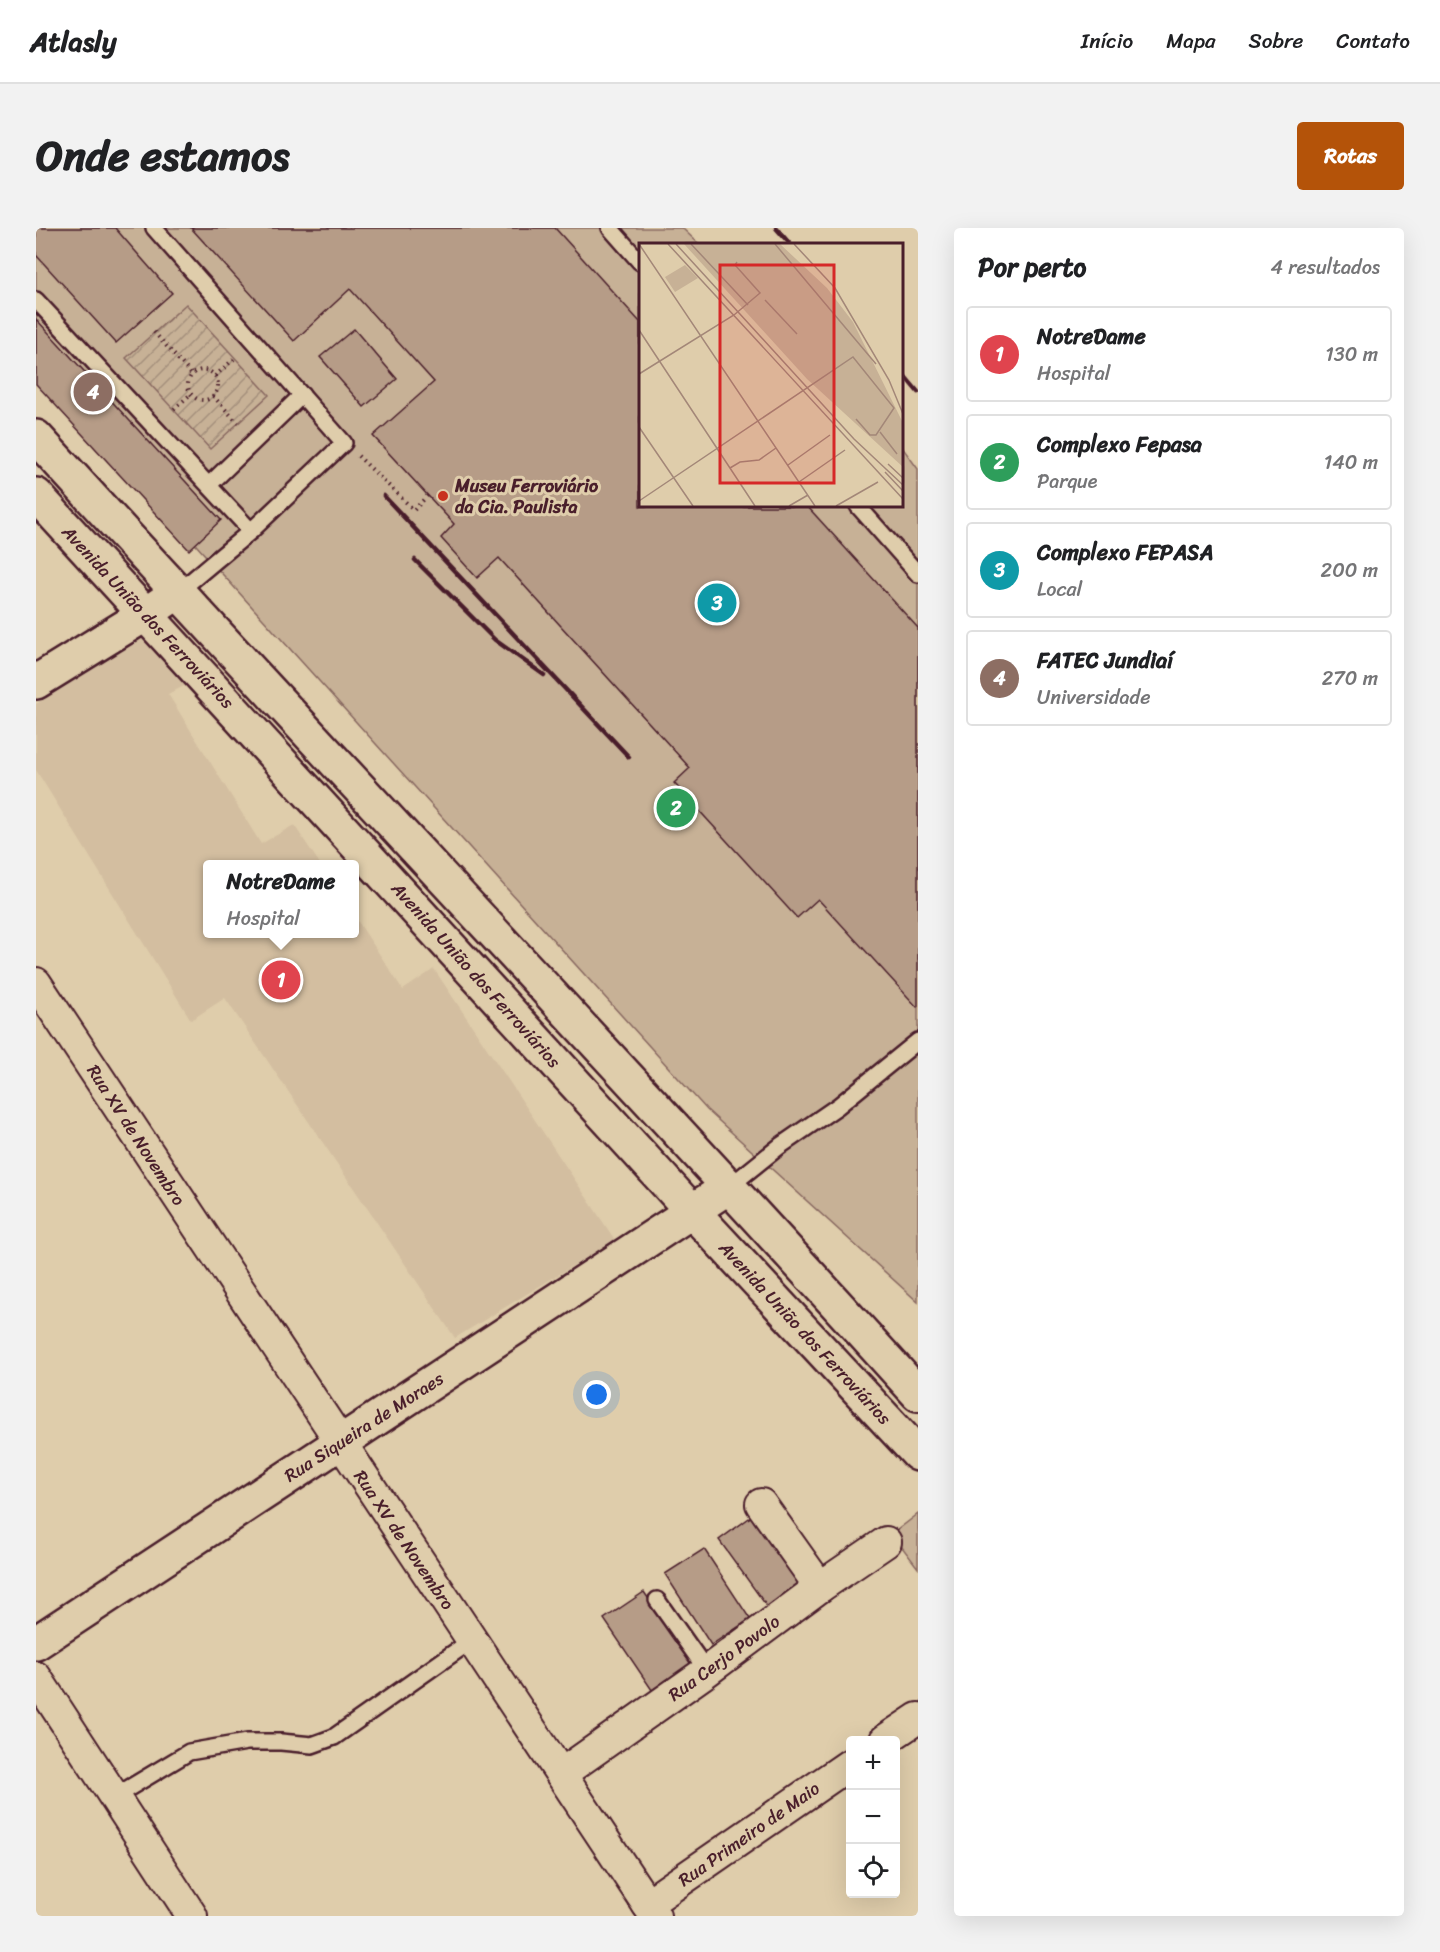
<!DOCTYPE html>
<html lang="pt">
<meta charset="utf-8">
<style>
body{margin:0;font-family:Sriracha,sans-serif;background:#f2f2f2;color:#202124}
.controls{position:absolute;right:18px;bottom:18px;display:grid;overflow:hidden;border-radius:6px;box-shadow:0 6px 24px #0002}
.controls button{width:54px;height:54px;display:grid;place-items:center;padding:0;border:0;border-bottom:2px solid #e0e0e0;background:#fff;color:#202124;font:30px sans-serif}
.you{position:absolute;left:561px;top:1167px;width:21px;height:21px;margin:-15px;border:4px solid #fff;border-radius:50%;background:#1a73e8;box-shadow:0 0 0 9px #1a73e833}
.badge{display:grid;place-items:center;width:39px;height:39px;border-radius:50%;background:#b45309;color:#fff;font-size:20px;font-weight:700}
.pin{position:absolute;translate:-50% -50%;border:3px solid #fff;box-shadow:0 2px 6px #0006}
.popup{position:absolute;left:167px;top:632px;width:156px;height:78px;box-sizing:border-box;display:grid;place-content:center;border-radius:6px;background:#fff;filter:drop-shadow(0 2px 4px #0005);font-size:20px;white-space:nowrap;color:#757577}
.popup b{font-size:22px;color:#202124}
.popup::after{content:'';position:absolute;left:50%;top:100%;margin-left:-12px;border:12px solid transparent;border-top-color:#fff}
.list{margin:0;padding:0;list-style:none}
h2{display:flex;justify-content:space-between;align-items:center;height:78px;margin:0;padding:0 24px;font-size:26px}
h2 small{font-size:20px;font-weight:400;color:#757577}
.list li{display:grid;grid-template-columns:39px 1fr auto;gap:18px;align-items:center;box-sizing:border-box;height:96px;margin:0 12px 12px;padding:0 12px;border:2px solid #e0e0e0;border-radius:6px}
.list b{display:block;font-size:22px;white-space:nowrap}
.list p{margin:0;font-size:20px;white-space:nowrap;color:#757577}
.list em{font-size:20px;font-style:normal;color:#757577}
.icon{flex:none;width:33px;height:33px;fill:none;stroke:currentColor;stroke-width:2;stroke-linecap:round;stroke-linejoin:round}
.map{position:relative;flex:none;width:882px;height:1688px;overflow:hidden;border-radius:6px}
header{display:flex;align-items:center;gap:36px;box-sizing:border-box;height:84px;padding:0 30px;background:#fff;border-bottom:2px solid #e0e0e0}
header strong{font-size:28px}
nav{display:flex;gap:33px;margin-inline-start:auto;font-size:21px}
.intro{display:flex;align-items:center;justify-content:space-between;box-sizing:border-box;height:144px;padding:0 36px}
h1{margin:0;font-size:42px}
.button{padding:15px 27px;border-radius:6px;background:#b45309;color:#fff;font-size:21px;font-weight:700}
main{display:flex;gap:36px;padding:0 36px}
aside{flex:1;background:#fff;border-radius:6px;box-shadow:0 6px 24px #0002}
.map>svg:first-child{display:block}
.built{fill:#d3bea0}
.green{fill:#c7b196;stroke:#886860;stroke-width:1.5}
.garden{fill:url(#garden-furrows);stroke:#886860;stroke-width:1.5}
.building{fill:#b69c87;stroke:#4a1f2b;stroke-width:1.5}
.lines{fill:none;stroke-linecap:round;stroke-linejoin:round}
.service-casing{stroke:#4a1f2b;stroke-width:20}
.minor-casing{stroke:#4a1f2b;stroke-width:34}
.tertiary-casing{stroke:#4a1f2b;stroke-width:38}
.primary-casing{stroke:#4a1f2b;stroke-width:38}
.path{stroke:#4a1f2b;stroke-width:4;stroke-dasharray:1.5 4.5;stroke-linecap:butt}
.service{stroke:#dfcdab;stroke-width:15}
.minor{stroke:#dfcdab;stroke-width:30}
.tertiary{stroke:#dfcdab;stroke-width:33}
.primary{stroke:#dfcdab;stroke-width:33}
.rail{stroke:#4a1f2b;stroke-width:4.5}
.poi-dot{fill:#c8321e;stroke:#dfcdab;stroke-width:2}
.labels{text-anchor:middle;stroke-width:6;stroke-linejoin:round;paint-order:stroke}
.poi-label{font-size:18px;font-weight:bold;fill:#4a1f2b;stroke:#dfcdab;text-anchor:start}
.street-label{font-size:18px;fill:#4a1f2b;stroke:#dfcdab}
.inset-road{fill:none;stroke:#a38778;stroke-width:1.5}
.view{fill:#d62828;fill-opacity:0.15;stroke:#d62828;stroke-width:3}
.inset-edge{fill:none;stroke:#4a1f2b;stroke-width:3}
</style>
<header>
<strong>Atlasly</strong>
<nav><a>Início</a><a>Mapa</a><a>Sobre</a><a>Contato</a></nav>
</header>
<div class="intro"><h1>Onde estamos</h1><a class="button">Rotas</a></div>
<main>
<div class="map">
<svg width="882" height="1688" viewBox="0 0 882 1688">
<defs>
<pattern id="garden-furrows" width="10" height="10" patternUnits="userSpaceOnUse" patternTransform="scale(1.5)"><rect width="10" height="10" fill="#c7b196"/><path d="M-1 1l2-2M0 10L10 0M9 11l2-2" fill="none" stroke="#a48f7b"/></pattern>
</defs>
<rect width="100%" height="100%" fill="#dfcdab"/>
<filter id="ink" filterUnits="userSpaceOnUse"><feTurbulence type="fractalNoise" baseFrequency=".0167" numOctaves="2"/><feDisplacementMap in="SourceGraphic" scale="12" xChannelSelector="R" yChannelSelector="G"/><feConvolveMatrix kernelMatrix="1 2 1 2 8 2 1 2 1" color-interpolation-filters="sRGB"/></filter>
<g filter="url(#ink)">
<path class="built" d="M108 405 154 455 132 466 225 616 258 597 284 636H172V706H318L319 689 367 762 398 741 579 1012 419 1110 189 770 155 792 0 542V476Z"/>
<g class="green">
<path d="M0 0H646L663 16H604V278H866V219L882 241V1074L671 882 0 140Z"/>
<path d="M882 1286V1340L856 1306Z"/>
</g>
<path class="garden" d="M150 76 233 167 174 221 90 130Z"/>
<g class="building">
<path d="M0 0H79L136 65 80 115 0 27Z"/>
<path d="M155 0H519L604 94V278H771L882 400V778L881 779 782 671 761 690 638 555 654 540 463 330 441 350 405 310 418 296 337 208 398 154 314 61 258 113Z"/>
<path d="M0 91 185 292 153 322 0 156Z"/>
<path d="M318 101 361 151 328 179 284 129Z"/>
<path d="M720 1285 770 1353 732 1380 683 1312Z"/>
<path d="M668 1321 714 1391 675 1417 629 1346Z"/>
<path d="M608 1364 656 1435 616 1462 568 1391Z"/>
</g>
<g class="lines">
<defs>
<g id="service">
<path d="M118 0 308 215 215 303 142 364"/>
<path d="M574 0 604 34"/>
<path d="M0 72 215 303"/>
<path d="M173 257 266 167"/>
<path d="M822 278 882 346"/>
<path d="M694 958 744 918 802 878 882 813"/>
<path d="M621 1372 671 1443"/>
<path d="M78 1569 153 1524 211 1514H245L276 1517 298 1509 436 1412"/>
</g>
<g id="minor">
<path d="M0 755 619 1688"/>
<path d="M725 1276 784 1359"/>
<path d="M0 1449 156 1688"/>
<path d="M849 1512 882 1490"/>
<path d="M525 1546 671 1443 784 1359 850 1314"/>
<path d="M611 1676 814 1536"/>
</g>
<g id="tertiary">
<path d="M0 454 110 386 142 364"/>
<path d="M0 1415 694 958"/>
</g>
<g id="primary">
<path d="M0 209C292 530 591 844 882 1166"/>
<path d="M0 267 656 983 882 1226"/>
</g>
</defs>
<use href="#service" class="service-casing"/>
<use href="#minor" class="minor-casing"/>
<use href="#tertiary" class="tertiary-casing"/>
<use href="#primary" class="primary-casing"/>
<g class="path">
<path d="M118 104 156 147"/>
<circle cx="167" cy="157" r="15"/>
<path d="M179 148 199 130"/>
<path d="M177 168 202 195"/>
<path d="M138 181 155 166"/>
<path d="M322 228 378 282 392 267"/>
</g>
<use href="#service" class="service"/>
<use href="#minor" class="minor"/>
<use href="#tertiary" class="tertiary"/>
<use href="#primary" class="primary"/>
<g class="rail">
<path d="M740 0 754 16"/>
<path d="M866 145 882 164"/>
<path d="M348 268 593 529"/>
<path d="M379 332 459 412 508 447"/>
</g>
</g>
</g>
<circle class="poi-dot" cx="407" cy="268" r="6"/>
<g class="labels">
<g class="poi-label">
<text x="419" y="264">Museu Ferroviário<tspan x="419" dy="21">da Cia. Paulista</tspan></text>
</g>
<g class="street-label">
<text transform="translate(112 389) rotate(47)" y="6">Avenida União dos Ferroviários</text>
<text transform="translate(440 747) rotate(48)" y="6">Avenida União dos Ferroviários</text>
<text transform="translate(100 907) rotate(57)" y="6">Rua XV de Novembro</text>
<text transform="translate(769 1105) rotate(47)" y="6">Avenida União dos Ferroviários</text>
<text transform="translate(328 1199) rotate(-33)" y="6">Rua Siqueira de Moraes</text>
<text transform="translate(368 1312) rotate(56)" y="6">Rua XV de Novembro</text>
<text transform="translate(688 1430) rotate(-36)" y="6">Rua Cerjo Povolo</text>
<text transform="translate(713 1606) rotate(-35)" y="6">Rua Primeiro de Maio</text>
</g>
</g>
<g transform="translate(603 15)">
<rect width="264" height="264" fill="#dfcdab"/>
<path d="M45 1H141L188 45 214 79 264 180V224L168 136ZM46 22 59 35 36 49 26 34Z" fill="#c7b196"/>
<path class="inset-road" d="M0 1 176 263M29 1 264 256M37 1 215 196 264 242M52 1 109 62M136 1 237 121M155 1 196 45 250 137 264 171M126 57 158 91M0 87 116 263M0 131 95 72 121 50 96 22 98 19M0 184 54 263M241 189 258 211M249 221 264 235M149 222 191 192M91 225 101 219 120 217 137 205M246 229 264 248M160 239 206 207M0 258 214 114 255 165 237 192H231L217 176M150 263 169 252M197 263 239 239"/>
<path class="view" d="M81 22H195V240H81Z"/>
<rect width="264" height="264" class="inset-edge"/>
</g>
</svg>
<div class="controls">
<button>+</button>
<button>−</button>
<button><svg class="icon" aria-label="locate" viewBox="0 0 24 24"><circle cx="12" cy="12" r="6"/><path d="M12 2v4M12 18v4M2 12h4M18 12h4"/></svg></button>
</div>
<div class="you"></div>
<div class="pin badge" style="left:245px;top:752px;background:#e0444e">1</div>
<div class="popup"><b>NotreDame</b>Hospital</div>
<div class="pin badge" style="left:640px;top:580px;background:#2e9e5b">2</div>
<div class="pin badge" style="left:681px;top:375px;background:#0f9aa8">3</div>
<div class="pin badge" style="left:57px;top:164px;background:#8d6e63">4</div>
</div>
<aside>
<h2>Por perto<small>4 resultados</small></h2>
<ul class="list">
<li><span class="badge" style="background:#e0444e">1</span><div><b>NotreDame</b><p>Hospital</p></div><em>130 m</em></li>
<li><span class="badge" style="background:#2e9e5b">2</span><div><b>Complexo Fepasa</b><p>Parque</p></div><em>140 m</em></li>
<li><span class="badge" style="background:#0f9aa8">3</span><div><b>Complexo FEPASA</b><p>Local</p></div><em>200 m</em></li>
<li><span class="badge" style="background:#8d6e63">4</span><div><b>FATEC Jundiaí</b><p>Universidade</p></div><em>270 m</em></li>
</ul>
</aside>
</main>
